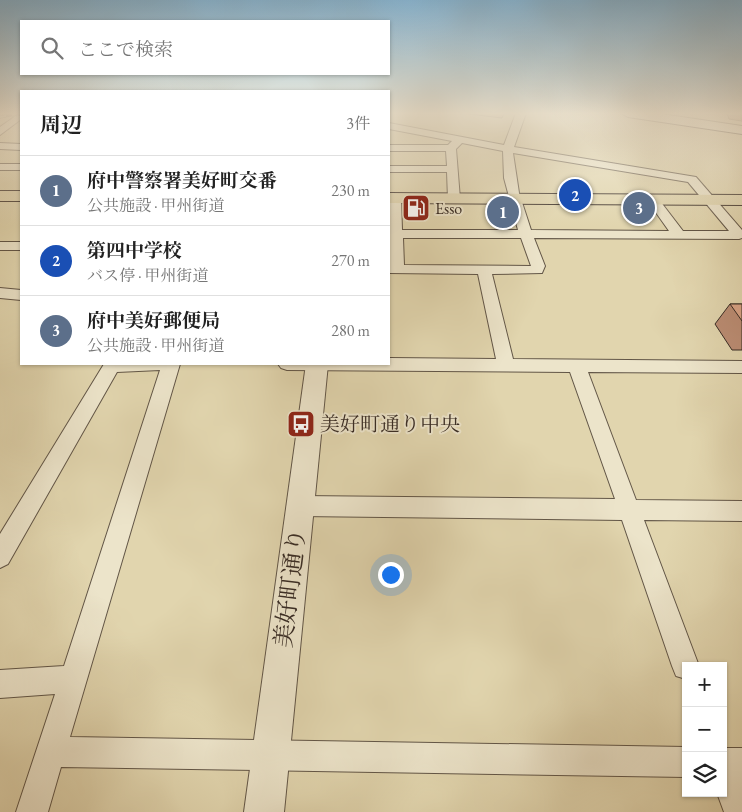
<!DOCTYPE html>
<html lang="ja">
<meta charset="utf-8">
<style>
body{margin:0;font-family:"EB Garamond","Noto Serif JP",serif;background:#f2f2f2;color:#222}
.controls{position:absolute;right:15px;bottom:15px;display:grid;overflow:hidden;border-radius:0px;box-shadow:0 1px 4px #0004}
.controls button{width:45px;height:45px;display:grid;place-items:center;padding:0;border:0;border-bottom:1px solid #e0e0e0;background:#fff;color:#222;font:25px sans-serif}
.you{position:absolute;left:390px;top:574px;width:18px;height:18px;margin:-12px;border:4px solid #fff;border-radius:50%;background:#1a73e8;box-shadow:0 0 0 8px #1a73e833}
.badge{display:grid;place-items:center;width:32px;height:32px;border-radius:50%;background:#8f2418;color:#fff;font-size:16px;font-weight:700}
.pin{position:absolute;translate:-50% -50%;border:2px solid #fff;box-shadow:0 1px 5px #0006}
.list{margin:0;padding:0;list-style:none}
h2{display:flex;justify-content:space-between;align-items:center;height:65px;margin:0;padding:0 20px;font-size:21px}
h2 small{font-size:16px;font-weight:400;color:#767676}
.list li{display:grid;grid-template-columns:32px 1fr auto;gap:15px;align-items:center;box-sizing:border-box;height:70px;padding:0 20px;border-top:1px solid #e0e0e0}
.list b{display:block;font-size:19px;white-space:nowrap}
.list p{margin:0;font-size:16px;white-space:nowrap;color:#767676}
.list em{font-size:16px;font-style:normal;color:#767676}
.icon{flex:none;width:28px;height:28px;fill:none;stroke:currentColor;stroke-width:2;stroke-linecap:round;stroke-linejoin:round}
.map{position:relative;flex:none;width:742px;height:812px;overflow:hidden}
.search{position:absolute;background:#fff;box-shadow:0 1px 4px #0004;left:20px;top:20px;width:370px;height:55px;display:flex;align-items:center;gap:12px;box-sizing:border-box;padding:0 18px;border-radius:0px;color:#767676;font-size:19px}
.panel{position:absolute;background:#fff;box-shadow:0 1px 4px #0004;left:20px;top:90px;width:370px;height:275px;border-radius:0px}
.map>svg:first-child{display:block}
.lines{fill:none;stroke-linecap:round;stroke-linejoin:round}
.minor-casing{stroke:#625647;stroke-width:2}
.tertiary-casing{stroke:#625647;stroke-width:2}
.secondary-casing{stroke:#382c25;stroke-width:2}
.trunk-casing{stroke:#382c25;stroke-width:2}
.minor{fill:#ece4ca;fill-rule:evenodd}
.tertiary{fill:#ece4ca;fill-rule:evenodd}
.secondary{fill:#ece4ca;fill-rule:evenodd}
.trunk{fill:#e1d5ae;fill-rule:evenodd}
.rail-casing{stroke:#382c25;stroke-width:3}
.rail{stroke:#ece4ca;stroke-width:2;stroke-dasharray:6;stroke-linecap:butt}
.wall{fill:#bb8d74;stroke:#382c25}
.building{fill:#d9a487;stroke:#382c25}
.labels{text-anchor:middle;stroke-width:4;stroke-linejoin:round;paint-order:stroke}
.far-poi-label{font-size:16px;fill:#382c25;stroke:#ece4ca;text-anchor:start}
.poi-label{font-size:20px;fill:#382c25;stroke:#ece4ca;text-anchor:start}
.near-street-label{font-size:24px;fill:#382c25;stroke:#ece4ca}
</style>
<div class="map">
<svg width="742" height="812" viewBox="0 0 742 812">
<rect width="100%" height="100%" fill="#e1d5ae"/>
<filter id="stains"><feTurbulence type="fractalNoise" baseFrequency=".004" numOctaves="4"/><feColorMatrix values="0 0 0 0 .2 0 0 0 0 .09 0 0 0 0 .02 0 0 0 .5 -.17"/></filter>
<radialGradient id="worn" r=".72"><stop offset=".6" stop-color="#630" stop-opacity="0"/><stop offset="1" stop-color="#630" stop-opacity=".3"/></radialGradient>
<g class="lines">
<defs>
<g id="minor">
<path d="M516 113H526L514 147 696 177 742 230V238L739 239 534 238 545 266 542 273 492 274 513 359 742 361V373L588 372 636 500 742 501V521L644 520 699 666H686V679L676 676 672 666 622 520 300 516 292 513 289 506 292 499 300 496 615 499 570 372 287 370 281 368 278 364H389V358L496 359 478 274 389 273V198L395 194 401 198 402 230H518L504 178 503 151 462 143 456 149 460 199 454 203 448 199 447 172H389V166H447L446 151H389V145H448L452 141 389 129V123L504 145ZM513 153 688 182 729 231H683L657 197 653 196 647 200 669 231 531 230 519 193ZM403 238H521L531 266 404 265Z"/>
<path d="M17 115 20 116V120L0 135V127Z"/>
<path d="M0 143 21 144V150L0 149Z"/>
<rect x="0" y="164" width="21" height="6"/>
<rect x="0" y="242" width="21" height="8"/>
<path d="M0 288 21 290V300L0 298Z"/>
<path d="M104 364H180L70 737 686 747V777L61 767 48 812H16L55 694 0 698V670L64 666 160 370 117 372 8 564 0 568V534Z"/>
<path d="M723 748H742V812H724L717 793H723Z"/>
</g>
<path id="tertiary" d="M306 364H328L284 812H244Z"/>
<path id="secondary" d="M621 113H655L742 126V134L628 117Z"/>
<g id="trunk">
<rect x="0" y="191" width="21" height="10"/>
<path d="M389 193 742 195V205L389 203Z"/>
</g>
</defs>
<use href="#minor" class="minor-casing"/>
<use href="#tertiary" class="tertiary-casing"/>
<use href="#secondary" class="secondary-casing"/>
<use href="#trunk" class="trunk-casing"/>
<use href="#minor" class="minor"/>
<use href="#tertiary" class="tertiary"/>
<use href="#secondary" class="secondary"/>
<use href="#trunk" class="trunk"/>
<defs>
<path id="rail" d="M0 117 21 113"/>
</defs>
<use href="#rail" class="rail-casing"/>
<use href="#rail" class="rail"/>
</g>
<g class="wall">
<path d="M461 113H504L502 118Z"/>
<path d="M727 113H742V121L729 119Z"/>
<path d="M730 304H742V350H732L715 324Z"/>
</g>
<path class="building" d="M730 304H742V321Z"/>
<linearGradient id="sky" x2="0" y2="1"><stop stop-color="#87b5d3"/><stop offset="0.5" stop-color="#f2ecdb"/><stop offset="1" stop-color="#f2ecdb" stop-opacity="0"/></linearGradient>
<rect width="742" height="227" fill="url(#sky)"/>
<defs>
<symbol id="fuel-square" viewBox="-11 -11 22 22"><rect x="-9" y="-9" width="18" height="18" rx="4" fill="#8f2418" stroke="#ece4ca"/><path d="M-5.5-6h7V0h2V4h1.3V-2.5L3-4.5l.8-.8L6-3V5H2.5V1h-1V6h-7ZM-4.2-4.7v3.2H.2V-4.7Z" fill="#fff"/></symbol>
<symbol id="bus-square" viewBox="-11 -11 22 22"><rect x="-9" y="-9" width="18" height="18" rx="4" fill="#8f2418" stroke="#ece4ca"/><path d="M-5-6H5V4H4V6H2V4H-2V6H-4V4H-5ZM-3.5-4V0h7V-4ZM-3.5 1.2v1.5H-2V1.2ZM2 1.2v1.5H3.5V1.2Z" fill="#fff"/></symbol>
</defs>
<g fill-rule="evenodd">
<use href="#fuel-square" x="400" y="192" width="32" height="32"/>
<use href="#bus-square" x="285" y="408" width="32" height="32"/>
</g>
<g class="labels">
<g class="far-poi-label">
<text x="435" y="214">Esso</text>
</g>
<g class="poi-label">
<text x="320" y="431">美好町通り中央</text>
</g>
<g class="near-street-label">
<text transform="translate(290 588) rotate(-83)" y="8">美好町通り</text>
</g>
</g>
<rect width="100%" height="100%" filter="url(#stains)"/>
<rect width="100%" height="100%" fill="url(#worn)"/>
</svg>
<div class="controls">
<button>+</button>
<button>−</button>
<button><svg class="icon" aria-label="layers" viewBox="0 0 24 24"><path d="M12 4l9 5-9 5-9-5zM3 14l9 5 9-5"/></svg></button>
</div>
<div class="you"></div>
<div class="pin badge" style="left:503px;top:212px;background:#5c6f8a">1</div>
<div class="pin badge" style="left:575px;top:195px;background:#1a4fb4">2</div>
<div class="pin badge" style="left:639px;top:208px;background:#5c6f8a">3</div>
<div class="search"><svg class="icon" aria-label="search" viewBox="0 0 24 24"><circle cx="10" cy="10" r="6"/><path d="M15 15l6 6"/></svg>ここで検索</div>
<section class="panel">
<h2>周辺<small>3件</small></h2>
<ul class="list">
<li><span class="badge" style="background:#5c6f8a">1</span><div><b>府中警察署美好町交番</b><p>公共施設 · 甲州街道</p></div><em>230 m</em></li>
<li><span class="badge" style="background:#1a4fb4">2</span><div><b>第四中学校</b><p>バス停 · 甲州街道</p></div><em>270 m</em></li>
<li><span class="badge" style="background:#5c6f8a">3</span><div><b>府中美好郵便局</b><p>公共施設 · 甲州街道</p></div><em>280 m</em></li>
</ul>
</section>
</div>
